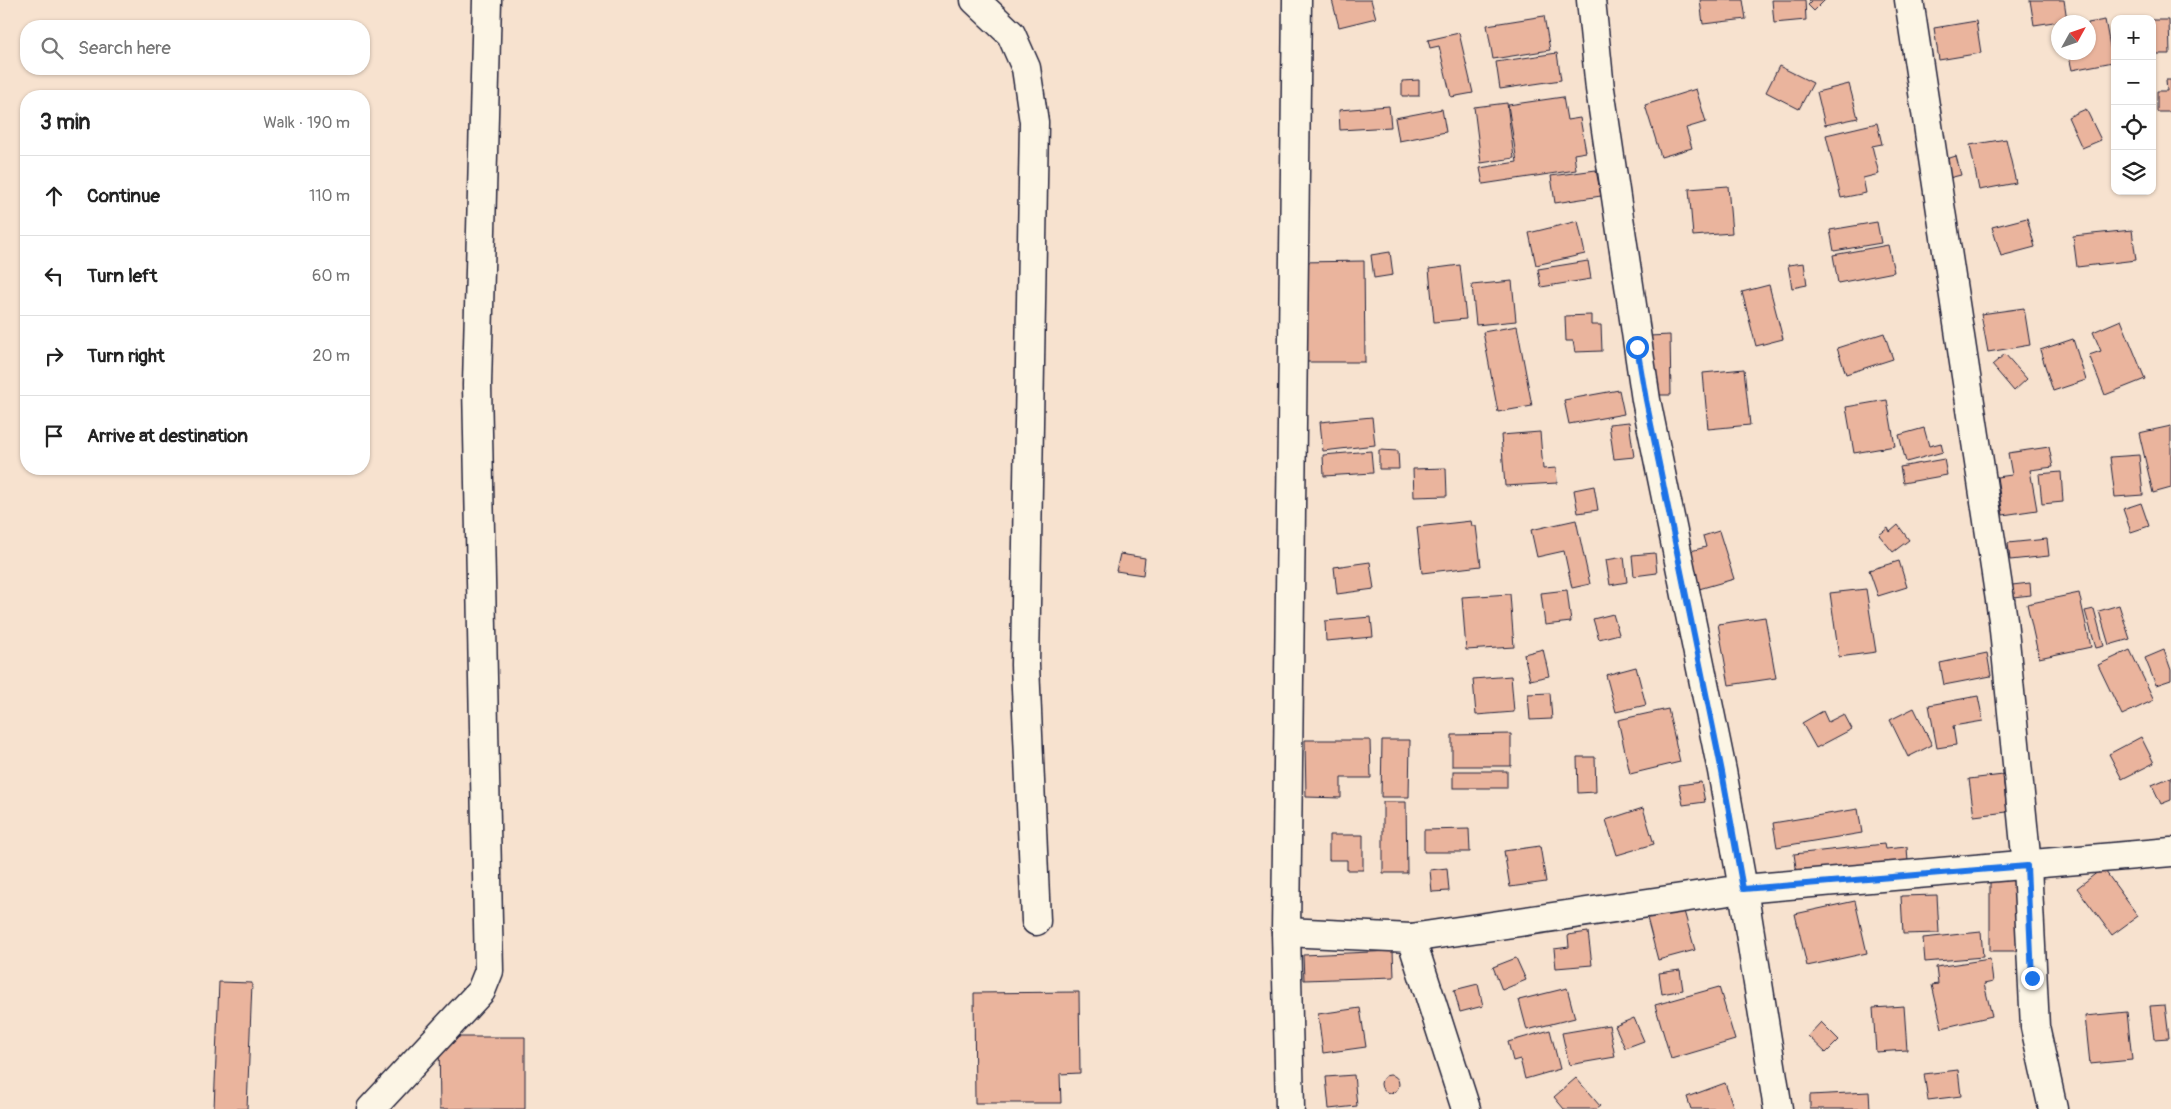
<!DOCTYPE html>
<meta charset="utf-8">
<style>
body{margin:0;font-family:Pangolin,sans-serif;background:#f6f6f6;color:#222}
.controls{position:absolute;right:15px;top:15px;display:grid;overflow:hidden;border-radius:10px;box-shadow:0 1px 4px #0004}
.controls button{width:45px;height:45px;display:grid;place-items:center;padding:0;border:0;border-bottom:1px solid #e0e0e0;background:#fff;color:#222;font:25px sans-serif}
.compass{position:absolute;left:2051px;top:15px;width:45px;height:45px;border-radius:50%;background:#fff;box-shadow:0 1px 4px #0004;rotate:50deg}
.stop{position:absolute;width:15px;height:15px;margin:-11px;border:4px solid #1a73e8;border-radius:50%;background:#fff}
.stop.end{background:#1a73e8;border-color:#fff;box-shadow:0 1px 5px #0008}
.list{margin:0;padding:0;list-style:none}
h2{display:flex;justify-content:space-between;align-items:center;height:65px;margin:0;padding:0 20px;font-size:21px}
h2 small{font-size:16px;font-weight:400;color:#767676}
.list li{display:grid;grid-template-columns:32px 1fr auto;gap:15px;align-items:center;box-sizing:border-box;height:80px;padding:0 20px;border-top:1px solid #e0e0e0}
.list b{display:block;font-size:19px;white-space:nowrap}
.list em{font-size:16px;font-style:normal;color:#767676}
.icon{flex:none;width:28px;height:28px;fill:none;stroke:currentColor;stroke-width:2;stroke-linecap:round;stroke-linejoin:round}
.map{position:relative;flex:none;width:2171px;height:1109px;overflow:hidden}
.search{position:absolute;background:#fff;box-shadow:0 1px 4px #0004;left:20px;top:20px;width:350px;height:55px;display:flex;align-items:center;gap:12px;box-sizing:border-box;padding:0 18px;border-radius:20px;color:#767676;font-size:19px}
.panel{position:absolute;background:#fff;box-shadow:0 1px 4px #0004;left:20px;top:90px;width:350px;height:385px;border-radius:20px}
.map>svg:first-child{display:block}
.building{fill:#eab49d;stroke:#22223b}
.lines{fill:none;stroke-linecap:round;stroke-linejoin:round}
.minor-casing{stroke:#22223b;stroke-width:31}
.minor{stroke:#fcf5e5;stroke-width:28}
.route{stroke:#1a73e8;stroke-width:6}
</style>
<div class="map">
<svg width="2171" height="1109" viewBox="0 0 2171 1109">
<rect width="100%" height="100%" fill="#f7e2cf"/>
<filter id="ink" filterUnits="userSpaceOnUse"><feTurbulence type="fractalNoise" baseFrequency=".02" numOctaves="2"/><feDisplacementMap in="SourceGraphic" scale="10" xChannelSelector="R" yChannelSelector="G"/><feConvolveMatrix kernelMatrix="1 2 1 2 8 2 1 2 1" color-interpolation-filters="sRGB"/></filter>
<g filter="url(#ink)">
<g class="building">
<path d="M1332 0H1371L1376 18 1339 27Z"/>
<path d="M1700 0H1743L1746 19 1703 24Z"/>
<path d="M1772 0H1805L1806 20 1774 23Z"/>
<path d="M1809 0H1825L1814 11 1808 5 1811 2Z"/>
<path d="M2030 0H2064L2067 20 2034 25Z"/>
<path d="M1544 16 1550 50 1493 59 1487 25Z"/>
<path d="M2105 20 2113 62 2072 70 2068 52H2088V23Z"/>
<path d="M2152 20H2169L2170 54H2152Z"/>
<path d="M1976 21 1981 53 1939 60 1934 28Z"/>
<path d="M1459 33 1473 93 1451 97 1439 46 1430 48 1428 40Z"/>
<path d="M1557 53 1561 80 1500 89 1496 62Z"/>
<path d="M1779 66 1813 83 1799 109 1766 92Z"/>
<path d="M1419 80V96H1402V81Z"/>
<path d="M2166 80H2171V112H2157V91H2167Z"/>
<path d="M1849 84 1858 118 1825 125 1817 92Z"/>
<path d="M1696 89 1706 122 1686 128 1692 148 1661 157 1645 105Z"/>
<path d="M1563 97 1567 120 1580 118 1586 152 1574 154 1576 170 1483 184 1480 168 1517 162 1508 105Z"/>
<path d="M1507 103 1514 158 1481 163 1474 107Z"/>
<path d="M1389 106 1391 127 1340 130 1339 110Z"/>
<path d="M1442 109 1446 132 1399 141 1395 118Z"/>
<path d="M2086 109 2101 140 2082 148 2068 117Z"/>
<path d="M1877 123 1882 144 1872 146 1879 174 1863 178 1866 193 1841 198 1826 135Z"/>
<path d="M2006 139 2016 183 1979 190 1970 145Z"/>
<path d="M1956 156 1961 175 1945 179 1940 161Z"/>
<path d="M1596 170 1601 196 1555 203 1551 176Z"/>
<path d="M1728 186 1732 233 1693 236 1689 189Z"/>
<path d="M2027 218 2035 247 2001 256 1992 227Z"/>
<path d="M1578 221 1585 254 1536 265 1529 233Z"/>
<path d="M1877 222 1881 243 1834 251 1830 230Z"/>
<path d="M2132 230 2136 260 2077 267 2073 236Z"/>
<path d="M1888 245 1894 272 1838 283 1833 255Z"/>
<path d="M1390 252 1393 275 1374 278 1371 255Z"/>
<path d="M1364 261 1365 362H1301L1300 262Z"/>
<path d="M1588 261 1591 279 1541 287 1538 269Z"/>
<path d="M1804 263 1807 285 1792 288 1788 265Z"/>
<path d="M1460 265 1466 319 1434 322 1429 269Z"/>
<path d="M1512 281 1516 321 1476 325 1472 285Z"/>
<path d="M1769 285 1783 339 1756 346 1742 292Z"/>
<path d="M2024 308 2030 345 1988 352 1981 314Z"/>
<path d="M1591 315V325H1601L1602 351 1575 352 1573 341H1566L1565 316Z"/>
<path d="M2121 320 2145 379 2105 395 2089 355 2101 351 2093 332Z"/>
<path d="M1517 326 1532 406 1498 412 1483 332Z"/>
<path d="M1884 333 1893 359 1846 374 1837 348Z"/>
<path d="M1670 335 1671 395H1650L1649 336Z"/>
<path d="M2073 339 2086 380 2053 391 2040 350Z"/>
<path d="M2005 354 2027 379 2014 391 1992 365Z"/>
<path d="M1744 369 1750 425 1708 429 1703 373Z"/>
<path d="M1619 390 1624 414 1569 424 1564 400Z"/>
<path d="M1887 400 1895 446 1854 453 1846 407Z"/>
<path d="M1372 417 1375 445 1323 451 1320 422Z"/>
<path d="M1629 422 1634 457 1614 459 1609 424Z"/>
<path d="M2171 426V488L2153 493 2139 433Z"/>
<path d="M1924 428 1929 446 1941 443 1943 452 1906 462 1899 435Z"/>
<path d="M1540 432 1543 469 1556 468 1557 483 1505 486 1501 435Z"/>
<path d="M2049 447 2053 467 2030 470 2037 510 2003 515 1997 477 2012 475 2008 453Z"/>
<path d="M1379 450 1398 451 1399 469H1379Z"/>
<path d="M1371 451 1373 473 1324 476 1323 455Z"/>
<path d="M2139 455 2143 495 2115 497 2110 457Z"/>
<path d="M1944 459 1947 475 1903 483 1900 467Z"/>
<path d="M1446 468 1447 496 1414 497 1413 469Z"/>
<path d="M2061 472 2063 502 2042 504 2039 474Z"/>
<path d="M1594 486 1598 510 1578 513 1574 490Z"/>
<path d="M2141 503 2149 526 2131 532 2123 509Z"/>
<path d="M1576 520 1590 584 1572 588 1564 551 1537 557 1531 530Z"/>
<path d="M1471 521 1472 526H1476L1481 566 1422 573 1417 527Z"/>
<path d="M1898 525 1909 540 1893 552 1879 535 1888 528 1890 532Z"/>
<path d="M1719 531 1734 579 1699 589 1687 552 1706 547 1703 536Z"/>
<path d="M2047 539 2049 556 2010 560 2008 543Z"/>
<path d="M1655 553 1657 573 1634 576 1632 555Z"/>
<path d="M1120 554 1145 558 1143 575 1116 571Z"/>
<path d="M1624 557 1627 582 1610 585 1606 560Z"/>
<path d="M1899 561 1907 587 1878 596 1869 570Z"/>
<path d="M1370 562 1374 589 1337 594 1334 567Z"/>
<path d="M2030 583 2031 595 2013 597 2012 585Z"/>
<path d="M1866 589 1876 652 1839 657 1830 593Z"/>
<path d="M1567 590 1571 622 1545 625 1541 593Z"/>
<path d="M2079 593 2091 647 2039 658 2027 604Z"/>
<path d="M1510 594 1514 647 1466 650 1462 597Z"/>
<path d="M2119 605 2130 639 2109 645 2099 611Z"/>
<path d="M2094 609 2104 646 2096 648 2085 611Z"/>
<path d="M1613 614 1619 634 1599 639 1593 619Z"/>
<path d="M1371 617 1373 637 1326 641 1325 621Z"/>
<path d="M1765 617 1776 678 1729 685 1718 624Z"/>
<path d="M1543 649 1549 676 1530 680 1524 654Z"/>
<path d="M2130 650 2154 700 2122 715 2098 665Z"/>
<path d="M2164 650 2171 670V680L2156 685 2145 658Z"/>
<path d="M1987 653 1991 676 1944 685 1940 663Z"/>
<path d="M1636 667 1646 705 1616 712 1606 675Z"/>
<path d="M1511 676 1514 712 1476 715 1473 679Z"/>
<path d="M1550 693 1552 719 1530 720 1528 694Z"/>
<path d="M1978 696 1983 721 1953 726 1956 745 1937 748 1929 705Z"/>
<path d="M1914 708 1932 745 1908 757 1890 720Z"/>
<path d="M1668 709 1680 762 1630 774 1618 720Z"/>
<path d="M1823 711 1828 722 1844 714 1852 729 1816 748 1802 723Z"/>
<path d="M1511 734V766H1452V735Z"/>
<path d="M2141 737 2154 763 2122 779 2109 754Z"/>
<path d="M1305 740H1370L1371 778H1341V798L1306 797Z"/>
<path d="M1382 740H1410L1409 797H1381Z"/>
<path d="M1577 757H1595L1596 792 1578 793Z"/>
<rect x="1453" y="771" width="54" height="17"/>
<path d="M2003 775 2007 812 1974 816 1969 779Z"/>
<path d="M2171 777V800L2161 804 2152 785Z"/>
<path d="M1701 782 1705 802 1683 805 1679 785Z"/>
<path d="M1383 802H1406L1407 873H1383Z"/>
<path d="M1643 808 1654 844 1617 855 1606 820Z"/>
<path d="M1858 809 1862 833 1777 847 1773 823Z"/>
<path d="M1469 829 1470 852H1424V830Z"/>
<path d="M1329 835H1363V870H1347V860H1329Z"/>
<path d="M1884 844 1885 849 1907 847 1908 862 1797 874 1794 854Z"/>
<path d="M1540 846 1546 882 1510 887 1504 851Z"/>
<path d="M1447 868 1449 891 1432 892 1430 870Z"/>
<path d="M2103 868 2138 916 2112 935 2077 888Z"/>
<rect x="1990" y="875" width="30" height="76"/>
<path d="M1937 895 1939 933 1903 934 1901 896Z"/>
<path d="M1855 901 1867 953 1807 966 1795 914Z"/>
<path d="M1682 904 1695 950 1658 960 1646 914Z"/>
<path d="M1588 932 1592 965 1556 968 1554 949 1569 947 1568 935Z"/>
<path d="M1981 932 1983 957 1925 962 1923 938Z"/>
<path d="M1393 951 1394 977 1304 980 1303 955Z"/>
<path d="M1516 958 1526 980 1502 990 1493 967Z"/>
<path d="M1990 959 1993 982 1984 984 1992 1016 1942 1028 1932 985 1938 984 1936 967Z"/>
<path d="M1680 970 1683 990 1662 994 1659 973Z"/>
<path d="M219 982 252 983 247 1109H214Z"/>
<path d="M1478 984 1483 1006 1460 1012 1454 990Z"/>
<path d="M1719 987 1735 1040 1671 1059 1655 1005Z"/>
<path d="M1567 988 1575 1018 1527 1030 1519 1000Z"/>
<path d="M1079 992 1080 1073 1060 1074 1061 1103H975L974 993Z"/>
<path d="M2165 1005 2169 1038 2154 1039 2150 1006Z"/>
<path d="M1904 1006 1907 1050 1876 1052 1873 1008Z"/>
<path d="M1360 1008 1366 1047 1323 1053 1318 1014Z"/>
<path d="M2127 1012 2132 1060 2090 1064 2085 1016Z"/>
<path d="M1634 1018 1644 1041 1625 1048 1615 1026Z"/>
<path d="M1821 1022 1839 1040 1826 1053 1808 1036Z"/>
<path d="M1609 1025 1615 1057 1569 1065 1562 1033Z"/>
<path d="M1550 1030 1560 1069 1525 1079 1520 1059 1513 1061 1508 1042Z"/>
<path d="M439 1037H525V1109H440Z"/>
<path d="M1958 1070 1961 1096 1928 1100 1924 1074Z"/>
<path d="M1354 1075 1357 1106 1329 1109 1326 1077Z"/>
<circle cx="1390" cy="1084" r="9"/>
<path d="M1576 1078 1600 1106 1596 1109H1564L1554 1097Z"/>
<path d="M1725 1083 1734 1109H1691L1687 1097Z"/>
<path d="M1869 1092 1870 1109H1810V1095Z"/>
</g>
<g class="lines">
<defs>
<g id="minor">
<path d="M975 0 1011 34 1026 68 1034 122 1025 665 1036 921"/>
<path d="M1591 0 1600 89 1646 400 1722 771 1743 889 1778 1109"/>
<path d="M1909 0 2003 620 2027 866 2035 1027 2053 1109"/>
<path d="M1286 932 1411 938 1743 889 2171 852"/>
<path d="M1411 938 1466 1109"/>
<path d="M371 1109 481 991 489 971 477 385 487 0"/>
<path d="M1290 1109 1286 932 1297 0"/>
</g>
</defs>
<use href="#minor" class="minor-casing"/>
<use href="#minor" class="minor"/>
</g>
</g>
<g class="lines" filter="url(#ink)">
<path class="route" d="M1637 347 1646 400 1722 772 1743 889 2027 866 2032 978"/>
</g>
</svg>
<div class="controls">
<button>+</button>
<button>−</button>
<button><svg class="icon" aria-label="locate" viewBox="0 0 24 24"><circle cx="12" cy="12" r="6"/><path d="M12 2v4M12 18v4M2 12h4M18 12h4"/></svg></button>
<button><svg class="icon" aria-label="layers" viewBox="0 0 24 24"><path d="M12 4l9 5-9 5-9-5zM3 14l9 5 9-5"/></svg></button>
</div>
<svg class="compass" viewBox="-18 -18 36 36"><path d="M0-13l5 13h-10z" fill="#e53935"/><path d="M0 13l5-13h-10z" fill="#767676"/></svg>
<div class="stop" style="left:1637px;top:347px"></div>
<div class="stop end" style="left:2032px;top:978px"></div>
<div class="search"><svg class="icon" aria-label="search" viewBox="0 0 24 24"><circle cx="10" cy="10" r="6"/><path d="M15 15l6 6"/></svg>Search here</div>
<section class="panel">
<h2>3 min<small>Walk · 190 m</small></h2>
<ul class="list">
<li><svg class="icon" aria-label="ahead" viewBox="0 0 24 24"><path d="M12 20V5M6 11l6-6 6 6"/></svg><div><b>Continue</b></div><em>110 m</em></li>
<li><svg class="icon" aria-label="left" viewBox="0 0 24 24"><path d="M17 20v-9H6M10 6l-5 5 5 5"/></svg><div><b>Turn left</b></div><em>60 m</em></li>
<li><svg class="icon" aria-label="right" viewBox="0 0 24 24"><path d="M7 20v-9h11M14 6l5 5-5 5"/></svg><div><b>Turn right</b></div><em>20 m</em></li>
<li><svg class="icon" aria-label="arrive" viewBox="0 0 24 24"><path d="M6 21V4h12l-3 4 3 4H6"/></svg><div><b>Arrive at destination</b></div></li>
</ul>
</section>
</div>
